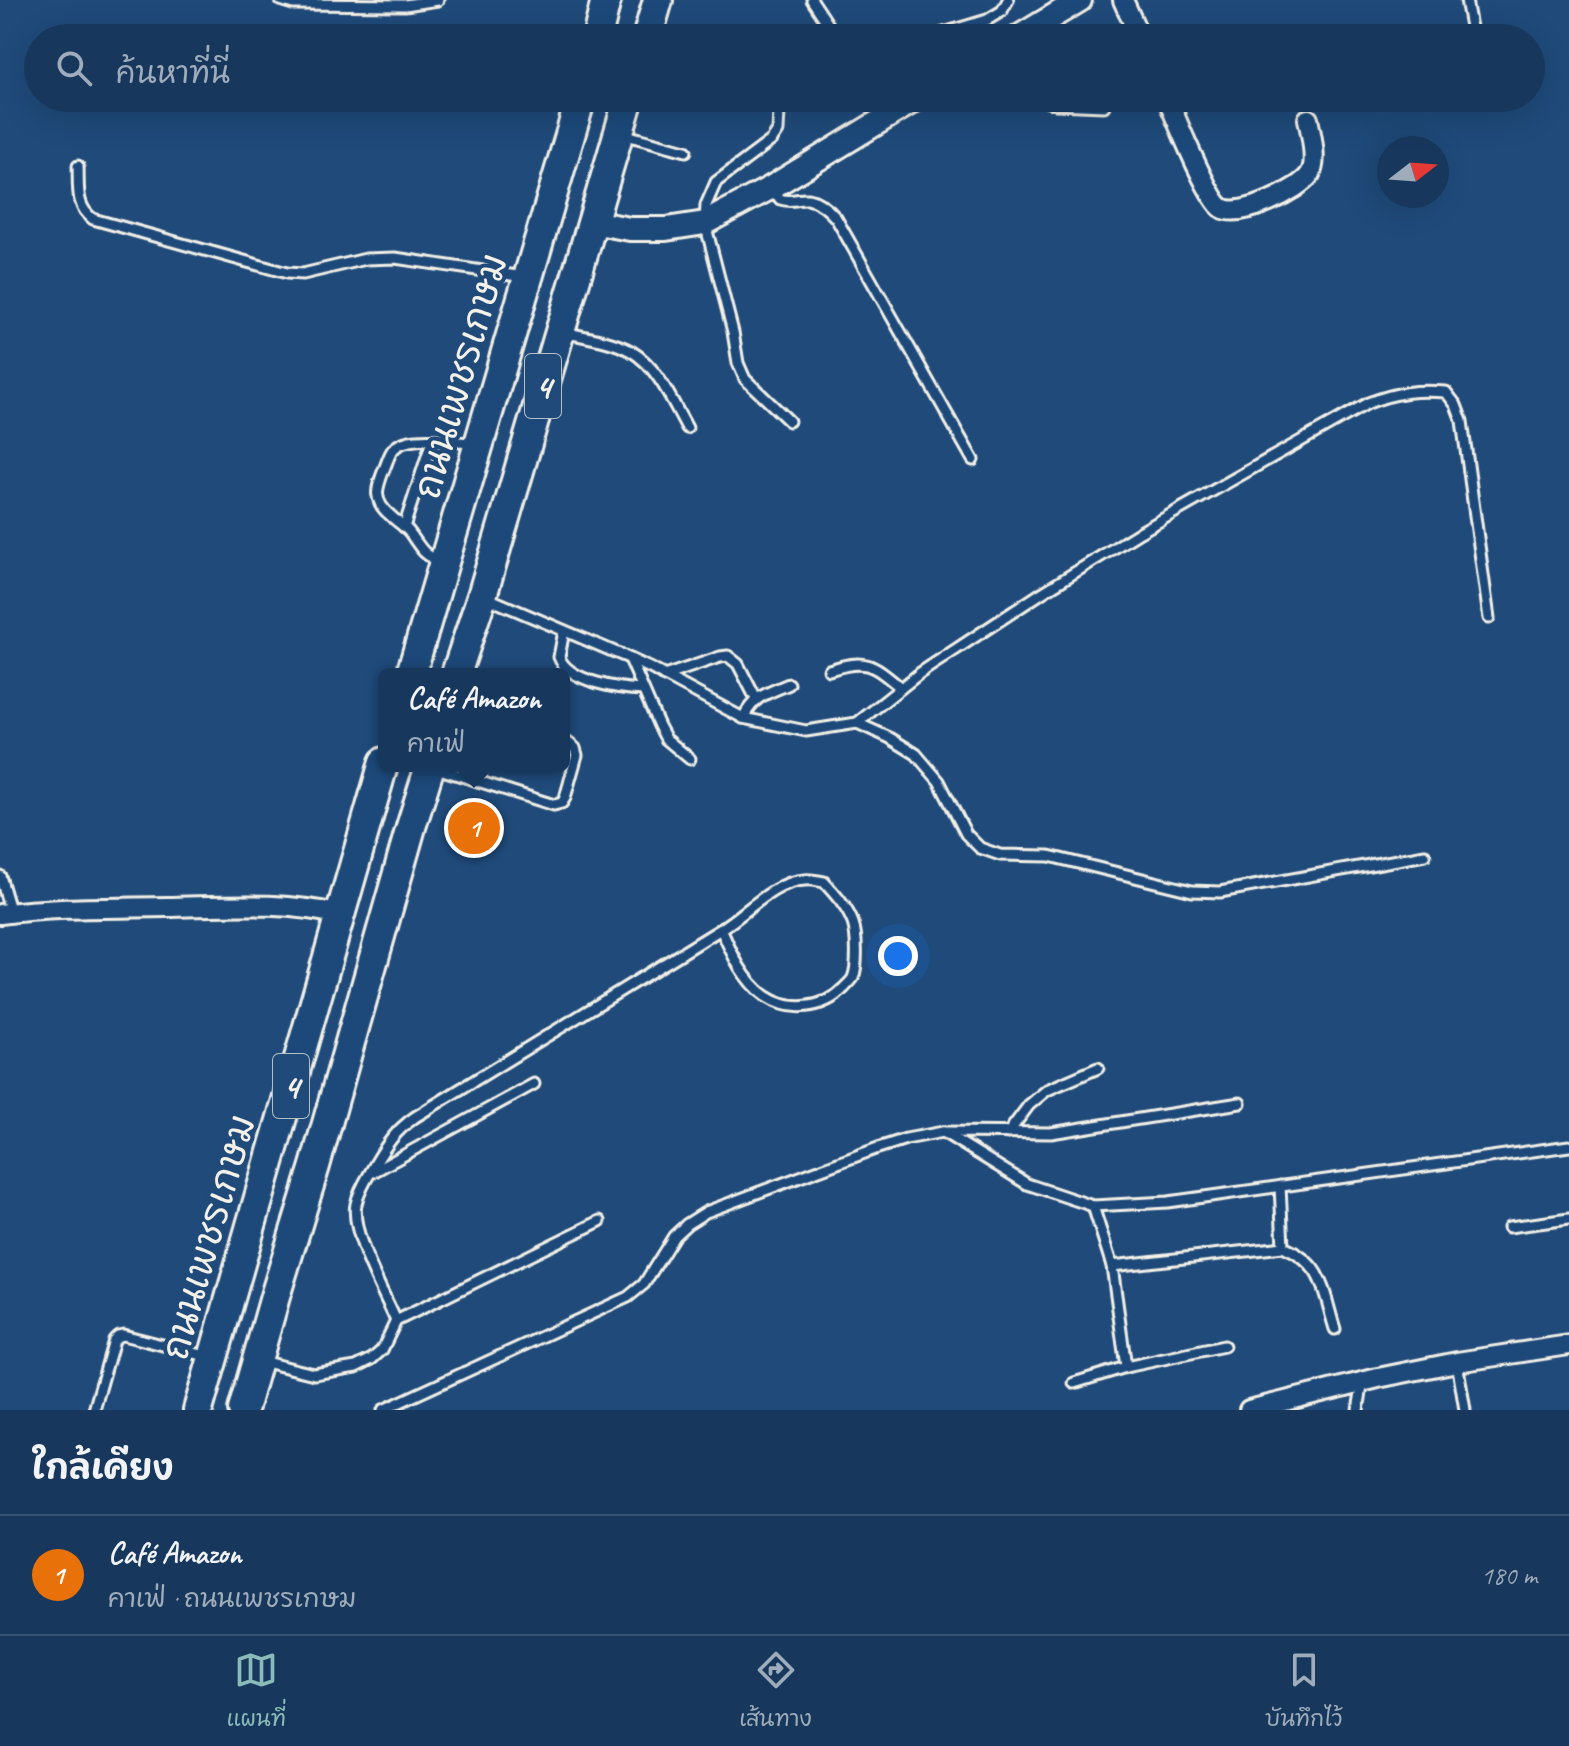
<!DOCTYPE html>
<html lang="th">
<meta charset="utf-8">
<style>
body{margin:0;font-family:Caveat,"Playpen Sans Thai",sans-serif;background:#244365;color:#f1f3f6}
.compass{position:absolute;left:1377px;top:136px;width:72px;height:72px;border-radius:50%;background:#17385c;box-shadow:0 8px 32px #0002;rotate:73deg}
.you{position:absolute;left:898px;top:956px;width:28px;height:28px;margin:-20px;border:6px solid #fff;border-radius:50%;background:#1a73e8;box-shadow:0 0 0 12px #1a73e833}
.badge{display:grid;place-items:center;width:52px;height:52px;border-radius:50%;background:#8bbbb9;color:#fff;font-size:26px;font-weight:700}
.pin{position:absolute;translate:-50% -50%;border:4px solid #fff;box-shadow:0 2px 8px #0006}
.popup{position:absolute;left:378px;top:668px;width:192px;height:104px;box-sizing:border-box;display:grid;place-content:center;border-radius:12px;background:#17385c;filter:drop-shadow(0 2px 6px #0005);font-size:26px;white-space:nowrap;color:#9eacbb}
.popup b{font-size:30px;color:#f1f3f6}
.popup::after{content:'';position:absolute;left:50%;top:100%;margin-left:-16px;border:16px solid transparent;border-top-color:#17385c}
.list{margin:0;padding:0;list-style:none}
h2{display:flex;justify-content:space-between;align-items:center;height:104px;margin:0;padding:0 32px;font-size:34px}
h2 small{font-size:26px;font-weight:400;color:#9eacbb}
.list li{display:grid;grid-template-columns:52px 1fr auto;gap:24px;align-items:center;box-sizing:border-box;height:120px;padding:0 32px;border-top:2px solid #365272}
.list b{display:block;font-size:30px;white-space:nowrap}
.list p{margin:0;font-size:26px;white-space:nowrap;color:#9eacbb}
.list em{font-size:26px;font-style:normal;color:#9eacbb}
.icon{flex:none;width:44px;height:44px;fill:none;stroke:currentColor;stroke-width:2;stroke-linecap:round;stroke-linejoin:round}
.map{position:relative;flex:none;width:1569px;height:1410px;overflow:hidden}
.search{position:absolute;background:#17385c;box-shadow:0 8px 32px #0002;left:24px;right:24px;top:24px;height:88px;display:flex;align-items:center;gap:20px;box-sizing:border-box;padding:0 28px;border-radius:44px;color:#9eacbb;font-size:30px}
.sheet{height:224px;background:#17385c}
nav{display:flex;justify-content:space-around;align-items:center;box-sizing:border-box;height:112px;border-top:2px solid #365272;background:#17385c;font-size:22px;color:#9eacbb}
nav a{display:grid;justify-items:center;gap:4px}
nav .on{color:#8bbbb9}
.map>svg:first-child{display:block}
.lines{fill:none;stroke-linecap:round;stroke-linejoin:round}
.service-casing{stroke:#f4f1e8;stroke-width:15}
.minor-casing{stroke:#f4f1e8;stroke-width:24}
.tertiary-casing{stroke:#f4f1e8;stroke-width:28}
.primary-casing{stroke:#f4f1e8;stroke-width:34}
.service{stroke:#1f4a7a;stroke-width:9}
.minor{stroke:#1f4a7a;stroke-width:18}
.tertiary{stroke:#1f4a7a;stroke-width:22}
.primary{stroke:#1f4a7a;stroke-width:28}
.labels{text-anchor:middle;stroke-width:8;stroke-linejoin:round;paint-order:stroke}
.shield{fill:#1f4a7a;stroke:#b4bfc7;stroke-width:2}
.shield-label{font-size:36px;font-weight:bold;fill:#f4f1e8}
.street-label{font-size:38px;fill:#f4f1e8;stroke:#1f4a7a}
</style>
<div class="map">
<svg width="1569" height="1410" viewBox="0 0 1569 1410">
<rect width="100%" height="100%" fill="#1f4a7a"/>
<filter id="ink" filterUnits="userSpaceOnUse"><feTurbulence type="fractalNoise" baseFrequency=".0125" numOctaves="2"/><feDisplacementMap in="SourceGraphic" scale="16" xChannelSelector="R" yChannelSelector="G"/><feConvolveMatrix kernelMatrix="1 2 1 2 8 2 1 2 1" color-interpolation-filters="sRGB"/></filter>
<g filter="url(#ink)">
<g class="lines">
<defs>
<g id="service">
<path d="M280 0 293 4 405 5 438 0"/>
<path d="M812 0 837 38"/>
<path d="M1466 0 1471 27"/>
<path d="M927 38 987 20 1002 11 1008 0"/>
<path d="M1087 38 1092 34"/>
<path d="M1036 98 1056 104 1104 106"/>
<path d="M779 111 778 131 772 140 716 182 706 205 705 223 733 332 738 363 745 379 789 421"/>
<path d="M622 134 686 151"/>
<path d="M78 166C79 187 75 206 93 219L287 273 303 274 366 259 395 258 524 277"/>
<path d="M772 187 780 199C792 203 797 198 808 199 819 201 829 210 836 218L973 460"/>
<path d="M563 332C584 337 611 340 631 351 658 367 672 401 687 428"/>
<path d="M404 527 432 441"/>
<path d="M440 562C422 554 420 547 410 533 405 526 397 522 391 516 371 500 377 487 385 467 388 460 390 450 397 446 413 434 457 442 476 444"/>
<path d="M485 597 624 656 652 669 743 718 806 731 857 723 920 673 1040 594 1140 532 1368 403C1397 392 1415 390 1446 392L1456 405 1462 421 1489 618"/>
<path d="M564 631 559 657C568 682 620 689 643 690"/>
<path d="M630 659 659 726 666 739 690 759"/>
<path d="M829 670C866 658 872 664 901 688"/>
<path d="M664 676 720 657 728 656 738 664 756 699"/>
<path d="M743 718C755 695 766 694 789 684"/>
<path d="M857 723 890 738 916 754 939 781 966 834 980 848 1000 855 1049 856 1192 891 1220 892 1425 855"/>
<path d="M433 767 554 805 562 803 565 798 577 755 575 748 564 740"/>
<path d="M478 781 483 766"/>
<path d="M0 876 11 913"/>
<path d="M943 1132 1027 1184 1093 1206 1168 1202 1569 1146"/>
<path d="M1008 1133 1029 1105 1047 1090 1098 1068"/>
<path d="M373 1172 534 1084"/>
<path d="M1093 1206 1112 1266 1126 1367 1224 1346"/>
<path d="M1509 1227 1569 1219"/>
<path d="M1283 1247C1324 1264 1323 1291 1335 1329"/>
<path d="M1112 1266 1283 1247 1280 1186"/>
<path d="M396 1321C384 1293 350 1233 356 1204 359 1190 368 1177 375 1164 387 1144 395 1131 415 1117L721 929C746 914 774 881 805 880 811 879 818 881 824 882 835 894 847 907 853 923 857 935 858 966 853 978 852 980 845 987 844 988 824 1009 790 1013 765 996 743 980 732 954 721 929"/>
<path d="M261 1361 314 1374 356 1367 372 1359 382 1350 396 1321 600 1221"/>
<path d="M1457 1362 1465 1410"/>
<path d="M1074 1383 1126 1367"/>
<path d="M94 1410 114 1340 118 1336 123 1335 210 1357"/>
<path d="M383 1410 628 1297 644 1284 674 1236 687 1224 706 1212 878 1148 906 1139 943 1132 1051 1133 1240 1103"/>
<path d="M1358 1410 1363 1381"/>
</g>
<g id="minor">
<path d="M1123 0 1140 38"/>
<path d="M1167 98C1176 118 1208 199 1222 208 1240 219 1300 190 1310 174 1318 162 1311 133 1308 119"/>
<path d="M0 914C55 907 112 908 167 907 225 906 284 901 340 915"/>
<path d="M1249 1410 1378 1378 1457 1362 1569 1345"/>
</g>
<g id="tertiary">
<path d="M1017 38 1080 0"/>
<path d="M592 222 630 229H666L705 223 772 187 918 98"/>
</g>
<g id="primary">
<path d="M597 38 606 0"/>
<path d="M647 38 658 0"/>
<path d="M411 674C469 483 523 290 581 98"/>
<path d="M456 674 482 596 629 98"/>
<path d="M198 1410 384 762"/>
<path d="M243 1410 276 1293 315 1166 411 827 430 766"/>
</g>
</defs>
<use href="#service" class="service-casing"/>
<use href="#minor" class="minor-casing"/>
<use href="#tertiary" class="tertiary-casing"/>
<use href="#primary" class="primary-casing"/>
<use href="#service" class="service"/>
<use href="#minor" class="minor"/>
<use href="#tertiary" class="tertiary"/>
<use href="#primary" class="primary"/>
</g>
</g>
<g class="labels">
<g class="shield">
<rect x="525" y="354" width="36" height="64" rx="6"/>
<rect x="273" y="1054" width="36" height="64" rx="6"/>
</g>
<g class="shield-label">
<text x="543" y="399">4</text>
<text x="291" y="1099">4</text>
</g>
<g class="street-label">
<text transform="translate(460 376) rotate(-74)" y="13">ถนนเพชรเกษม</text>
<text transform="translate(208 1237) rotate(-74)" y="13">ถนนเพชรเกษม</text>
</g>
</g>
</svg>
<svg class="compass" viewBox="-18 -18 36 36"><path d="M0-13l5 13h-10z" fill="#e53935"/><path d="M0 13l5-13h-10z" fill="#9eacbb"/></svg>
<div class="you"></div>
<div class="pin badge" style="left:474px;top:828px;background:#e8710a">1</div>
<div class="popup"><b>Café Amazon</b>คาเฟ่</div>
<div class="search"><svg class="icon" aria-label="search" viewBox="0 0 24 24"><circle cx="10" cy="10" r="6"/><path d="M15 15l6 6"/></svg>ค้นหาที่นี่</div>
</div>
<section class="sheet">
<h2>ใกล้เคียง<small></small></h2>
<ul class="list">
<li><span class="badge" style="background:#e8710a">1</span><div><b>Café Amazon</b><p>คาเฟ่ · ถนนเพชรเกษม</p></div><em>180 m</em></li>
</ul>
</section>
<nav>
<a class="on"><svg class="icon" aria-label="map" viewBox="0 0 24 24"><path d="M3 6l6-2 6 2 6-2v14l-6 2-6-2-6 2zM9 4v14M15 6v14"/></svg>แผนที่</a>
<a><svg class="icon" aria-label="directions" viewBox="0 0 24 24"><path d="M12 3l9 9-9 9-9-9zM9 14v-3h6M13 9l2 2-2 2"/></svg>เส้นทาง</a>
<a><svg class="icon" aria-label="saved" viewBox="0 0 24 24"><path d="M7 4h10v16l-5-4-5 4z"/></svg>บันทึกไว้</a>
</nav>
